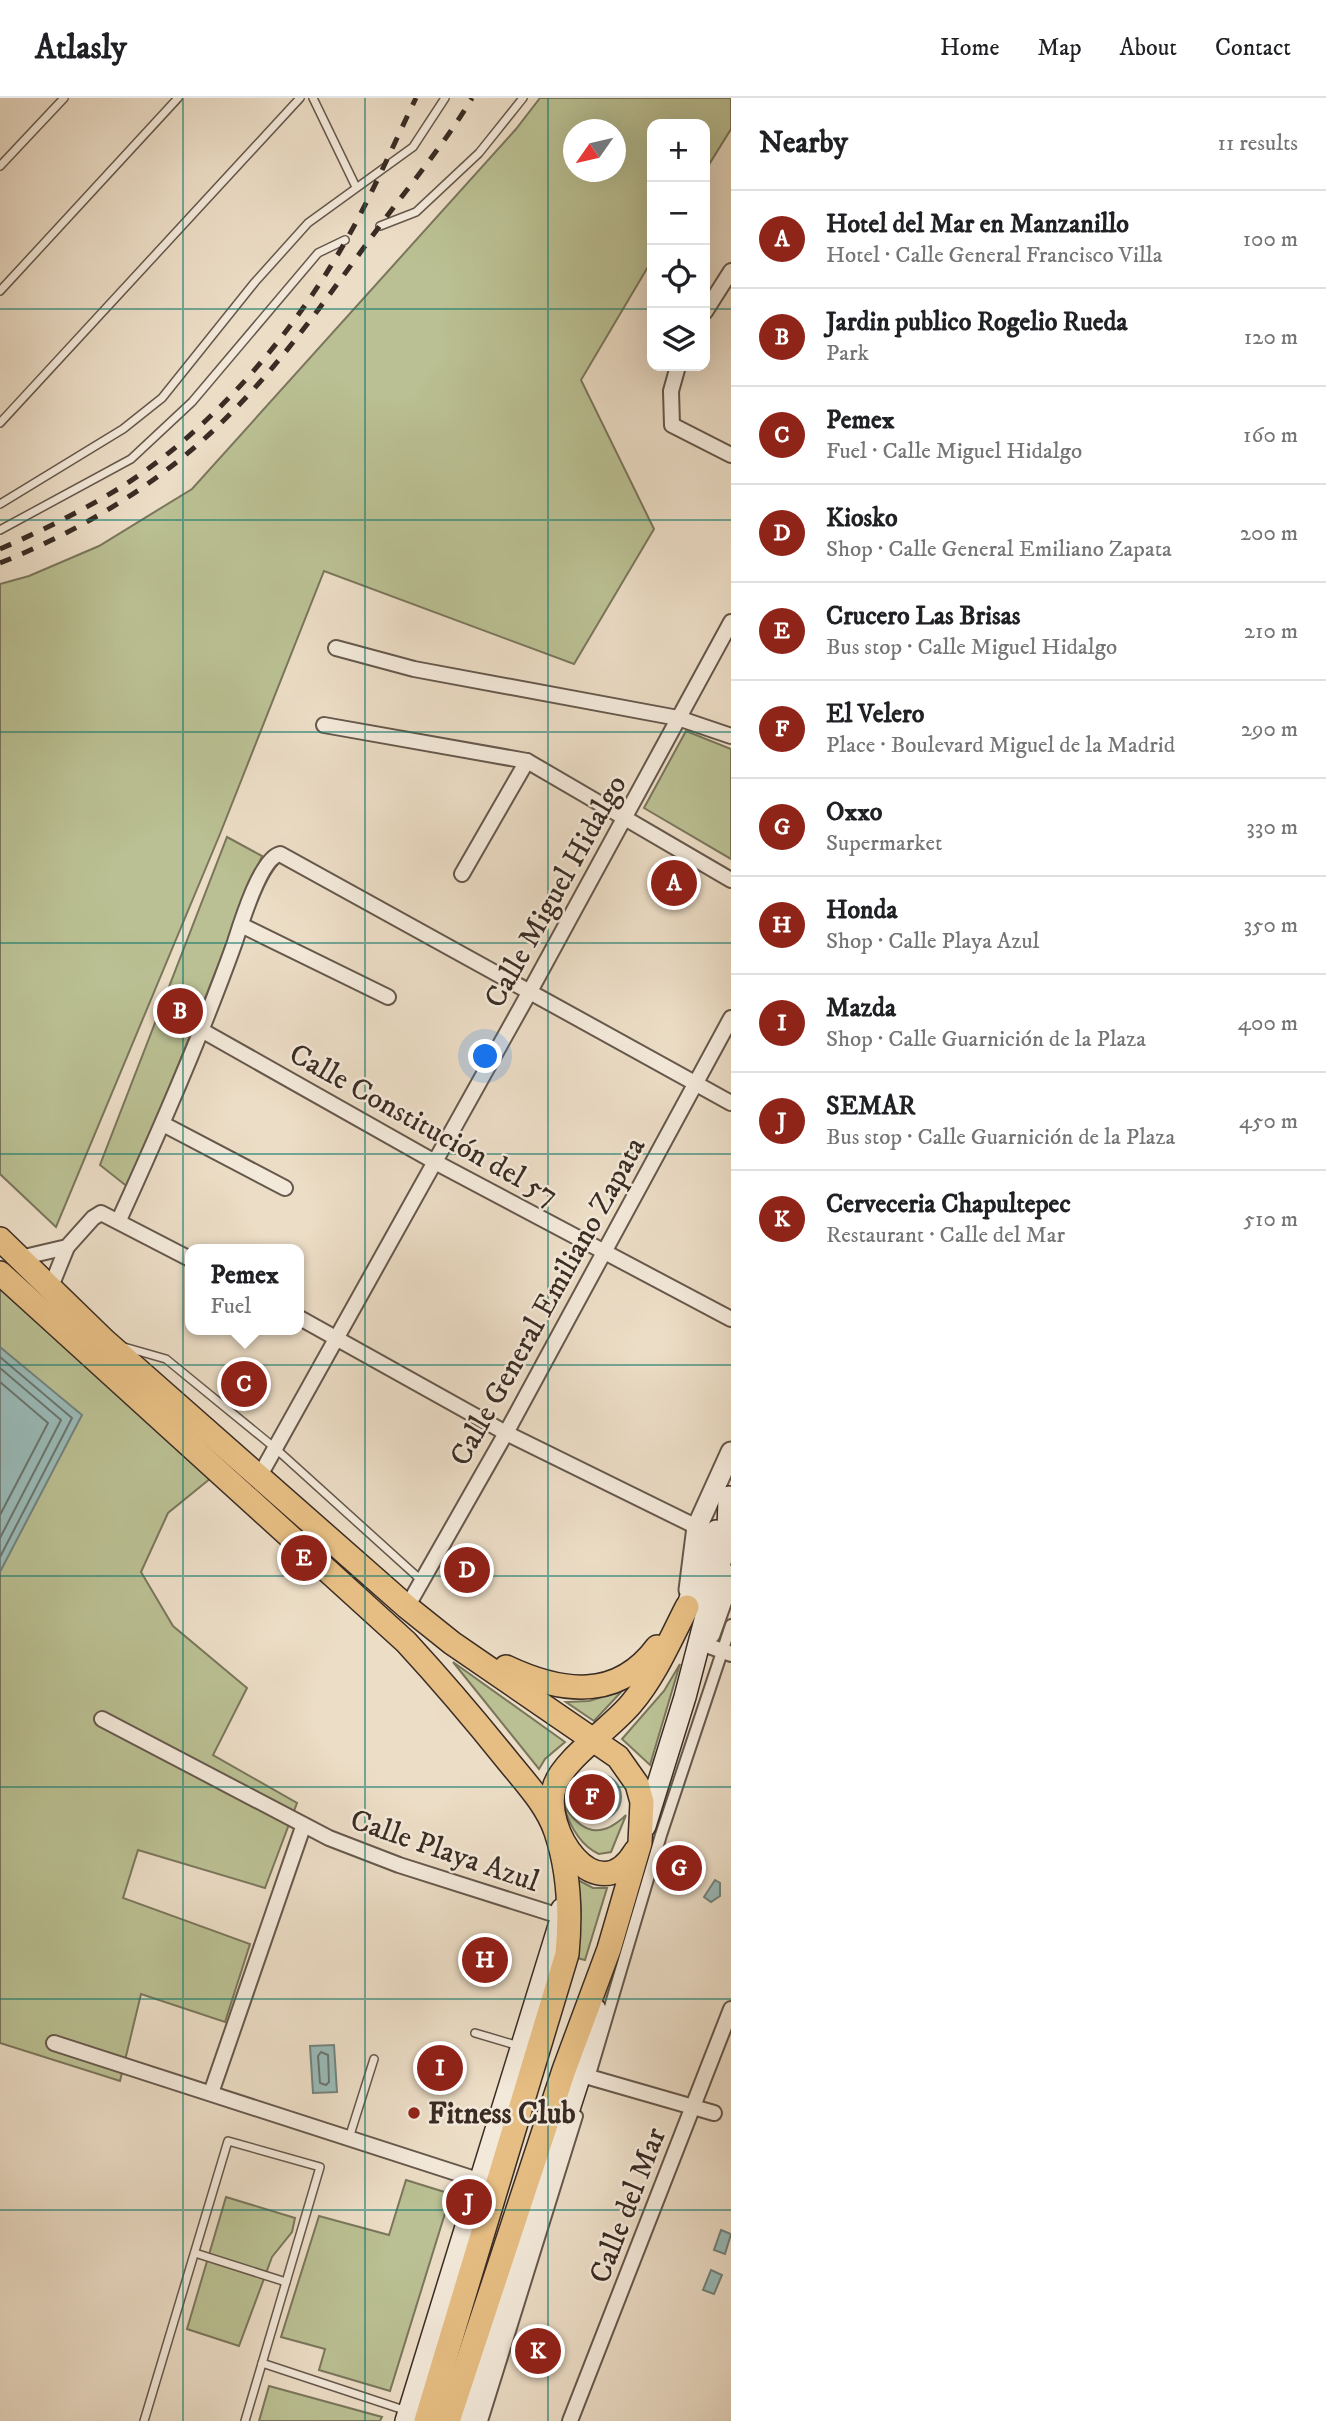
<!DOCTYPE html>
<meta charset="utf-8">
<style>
body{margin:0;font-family:"IM FELL DW Pica",serif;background:#f6f6f6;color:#202124}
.controls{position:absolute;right:21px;top:21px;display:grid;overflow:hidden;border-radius:14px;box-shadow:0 7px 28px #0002}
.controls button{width:63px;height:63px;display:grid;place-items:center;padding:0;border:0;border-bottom:2px solid #e0e0e0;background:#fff;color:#202124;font:35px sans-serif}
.compass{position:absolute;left:563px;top:21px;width:63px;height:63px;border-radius:50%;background:#fff;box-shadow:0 7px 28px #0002;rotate:236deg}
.you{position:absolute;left:486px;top:959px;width:24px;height:24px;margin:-18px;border:5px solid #fff;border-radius:50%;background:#1a73e8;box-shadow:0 0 0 10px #1a73e833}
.badge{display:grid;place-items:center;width:46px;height:46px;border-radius:50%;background:#8f2418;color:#fff;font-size:23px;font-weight:700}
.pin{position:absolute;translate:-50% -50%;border:4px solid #fff;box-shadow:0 2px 7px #0006}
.popup{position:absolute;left:185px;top:1146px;width:119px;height:91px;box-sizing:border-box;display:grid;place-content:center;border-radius:14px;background:#fff;filter:drop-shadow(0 2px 5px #0005);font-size:23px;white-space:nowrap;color:#757577}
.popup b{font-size:26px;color:#202124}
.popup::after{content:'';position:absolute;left:50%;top:100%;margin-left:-14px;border:14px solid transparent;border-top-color:#fff}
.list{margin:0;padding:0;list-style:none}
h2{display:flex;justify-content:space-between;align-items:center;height:91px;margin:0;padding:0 28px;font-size:30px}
h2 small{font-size:23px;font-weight:400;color:#757577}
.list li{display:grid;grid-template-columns:46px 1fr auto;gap:21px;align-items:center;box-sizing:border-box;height:98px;padding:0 28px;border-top:2px solid #e0e0e0}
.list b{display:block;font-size:26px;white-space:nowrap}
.list p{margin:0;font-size:23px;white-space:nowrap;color:#757577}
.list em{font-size:23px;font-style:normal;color:#757577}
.icon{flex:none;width:38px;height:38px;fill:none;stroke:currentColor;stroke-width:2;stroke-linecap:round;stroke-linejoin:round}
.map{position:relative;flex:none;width:731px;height:2323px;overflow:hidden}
header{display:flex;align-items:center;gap:42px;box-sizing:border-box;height:98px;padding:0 35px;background:#fff;border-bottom:2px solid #e0e0e0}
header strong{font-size:33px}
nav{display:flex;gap:38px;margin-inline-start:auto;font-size:24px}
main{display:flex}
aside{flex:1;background:#fff}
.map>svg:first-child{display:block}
.green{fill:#bac093;stroke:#7a765c;stroke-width:2;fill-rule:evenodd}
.water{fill:#99bbb9;stroke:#73827d;stroke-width:2}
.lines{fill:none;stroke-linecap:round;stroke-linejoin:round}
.shore{stroke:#6a746e;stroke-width:2}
.service-casing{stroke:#66584c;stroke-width:10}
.pedestrian-casing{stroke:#66584c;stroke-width:14}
.minor-casing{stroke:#66584c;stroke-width:18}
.tertiary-casing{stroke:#66584c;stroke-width:23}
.secondary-casing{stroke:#3a2c24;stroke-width:24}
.primary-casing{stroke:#3a2c24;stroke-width:26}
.service{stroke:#f3e9da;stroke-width:7}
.pedestrian{stroke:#f3e9da;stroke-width:10}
.minor{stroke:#f3e9da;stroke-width:14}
.tertiary{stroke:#f3e9da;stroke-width:19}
.secondary{stroke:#f3e9da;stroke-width:21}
.primary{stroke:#e6be83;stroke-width:23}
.rail{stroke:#3a2c24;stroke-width:5;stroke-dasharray:12 12;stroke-linecap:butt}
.grid{fill:none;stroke:#0f766e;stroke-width:2;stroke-opacity:0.55}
.poi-dot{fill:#8f2418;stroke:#f3e9da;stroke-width:2.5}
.labels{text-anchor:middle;stroke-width:5;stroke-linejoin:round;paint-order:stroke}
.street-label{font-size:30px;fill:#3a2c24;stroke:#f3e9da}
.poi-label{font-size:30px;font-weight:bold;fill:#3a2c24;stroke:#f3e9da;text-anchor:start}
</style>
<header>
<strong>Atlasly</strong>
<nav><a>Home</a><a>Map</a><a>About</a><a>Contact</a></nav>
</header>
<main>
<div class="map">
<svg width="731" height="2323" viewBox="0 0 731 2323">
<rect width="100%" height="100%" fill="#ecddc6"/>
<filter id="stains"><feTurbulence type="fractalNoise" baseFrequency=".00286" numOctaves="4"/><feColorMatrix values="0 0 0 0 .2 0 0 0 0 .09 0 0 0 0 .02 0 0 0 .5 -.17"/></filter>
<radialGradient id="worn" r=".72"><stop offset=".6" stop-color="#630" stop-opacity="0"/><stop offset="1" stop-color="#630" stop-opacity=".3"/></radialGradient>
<g class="green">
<path d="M540 0H731V31L705 73V26H652V162L581 282 654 431 574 566 324 473 220 736 56 1129 0 1076V486L29 478 99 448 192 391 516 31ZM573 32H615V74H573Z"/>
<path d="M686 633 731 651V761L644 710Z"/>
<path d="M227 739 262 758 129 1090 100 1067Z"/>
<path d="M0 1187 211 1380 168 1415 141 1474 173 1528 247 1590 213 1657 297 1705 265 1790 138 1752 123 1800 250 1846 225 1924 141 1896 120 1983 0 1945Z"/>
<path d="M453 1564 565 1644 545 1661 539 1671Z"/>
<path d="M680 1566 650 1667 622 1641 664 1593Z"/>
<path d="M622 1593 594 1623 566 1604 589 1603Z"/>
<path d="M563 1706C581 1735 600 1742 626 1717L611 1754 599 1756C579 1747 569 1726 563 1706Z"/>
<path d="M578 1782 593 1790H607L585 1862 577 1860 581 1812Z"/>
<path d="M406 2082 451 2096 390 2293 319 2272 325 2251 281 2239 319 2118 389 2137Z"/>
<path d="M226 2099 295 2120 292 2134 272 2159 239 2248 187 2231Z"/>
<path d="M269 2288 382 2319 380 2323H259Z"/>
</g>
<g class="water">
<path d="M0 1249 82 1317 0 1474Z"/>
<circle cx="598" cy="1699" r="23"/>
<path d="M715 1782 720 1785V1798L711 1804 704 1799Z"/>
<path d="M334 1947 337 1994 313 1995 310 1948Z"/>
<path d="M721 2132 731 2136 725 2156 714 2152Z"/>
<path d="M711 2172 722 2177 714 2196 703 2192Z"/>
</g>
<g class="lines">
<g class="shore">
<path d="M0 1259 72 1320 0 1459"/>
<path d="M0 1270 61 1322 0 1440"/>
<path d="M0 1284 48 1325 0 1417"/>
<circle cx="598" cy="1699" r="16"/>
<path d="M321 1954 328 1957 329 1984 326 1987 320 1985 318 1958Z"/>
</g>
<defs>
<g id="service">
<path d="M313 0 356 89"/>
<path d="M0 68 64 0"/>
<path d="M380 128 416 114 479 55 523 0"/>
<path d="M0 193 178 0"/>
<path d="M0 325 300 0"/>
<path d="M0 406 123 331 162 300 255 184 308 125 413 49 445 0"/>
<path d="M0 432 131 361 192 304 318 155 345 142"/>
<path d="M124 1249 166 1261 275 1350 421 1482"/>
<path d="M475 1935 519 1948"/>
<path d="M349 2040 374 1961"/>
<path d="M195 2155 286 2184"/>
<path d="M262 2265 407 2313"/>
<path d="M144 2323 228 2043 320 2069 245 2323"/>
</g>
<g id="pedestrian">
<path d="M591 1973 661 1737 731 1527"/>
<path d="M482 2323 577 2018"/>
</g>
<g id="minor">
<path d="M705 214 731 173"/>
<path d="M678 268 671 293 672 327 731 357"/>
<path d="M336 550 414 571 678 620 731 638"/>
<path d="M324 627 527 663 731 782"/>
<path d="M462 776 527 663"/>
<path d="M241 827 388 899"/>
<path d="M203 933 435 1064 731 1221"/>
<path d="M163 1026 285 1090"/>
<path d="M119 1122C161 1030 201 939 235 844 241 825 261 760 280 756L731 1005"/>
<path d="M20 1160 67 1149 93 1120 101 1115 190 1161"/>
<path d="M50 1191 67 1149"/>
<path d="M298 1219 506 1335 697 1429"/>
<path d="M259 1379 529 895 731 524"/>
<path d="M407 1509 506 1335 731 920"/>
<path d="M706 1547 731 1556"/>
<path d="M102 1621 329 1740 399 1767 569 1821"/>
<path d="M54 1945 481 2083"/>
<path d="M575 1975 714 2015"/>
<path d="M211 1995 303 1729"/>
<path d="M570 2323 731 1911"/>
</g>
<g id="tertiary">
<path d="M689 1492 697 1429 731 1354"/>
<path d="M710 1536 731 1477"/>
</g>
<g id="secondary">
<path d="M687 1509 716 1433"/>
<path d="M645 1728 685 1599 728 1434 729 1399"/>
<path d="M406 2323 562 1818V1811"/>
<path d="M468 2323 580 1977 595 1911"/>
</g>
<g id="primary">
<path d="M0 1141 105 1243 407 1509 452 1545 618 1659 637 1686 642 1704 640 1745 609 1851 564 1972 448 2323"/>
<path d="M0 1175 406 1544C441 1582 475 1622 508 1663 525 1684 547 1707 556 1734 569 1773 571 1815 567 1856L426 2323"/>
<path d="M506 1569C561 1595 617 1603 657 1549"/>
<path d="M635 1754C598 1815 539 1732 555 1687 564 1661 611 1630 631 1606 655 1578 670 1542 687 1509"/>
</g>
</defs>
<use href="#service" class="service-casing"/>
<use href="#pedestrian" class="pedestrian-casing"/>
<use href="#minor" class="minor-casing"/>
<use href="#tertiary" class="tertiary-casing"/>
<use href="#secondary" class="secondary-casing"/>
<use href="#primary" class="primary-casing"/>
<use href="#service" class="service"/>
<use href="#pedestrian" class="pedestrian"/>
<use href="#minor" class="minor"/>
<use href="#tertiary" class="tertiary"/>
<use href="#secondary" class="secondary"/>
<use href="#primary" class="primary"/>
<g class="rail">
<path d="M0 451C41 433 80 414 118 391 224 325 314 211 368 101 385 67 400 33 416 0"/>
<path d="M0 465C87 430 169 380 234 312 287 258 331 194 376 133 408 89 444 47 472 0"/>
</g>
</g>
<path class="grid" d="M183 0V2323M365 0V2323M548 0V2323M0 211H652M705 211H731M0 422H731M0 634H731M0 845H731M0 1056H731M0 1267H731M0 1478H731M0 1689H731M0 1901H731M0 2112H731"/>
<circle class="poi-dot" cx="414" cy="2015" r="7"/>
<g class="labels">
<g class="street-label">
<text transform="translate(555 793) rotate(-61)" y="10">Calle Miguel Hidalgo</text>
<text transform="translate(424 1026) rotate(29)" y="10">Calle Constitución del 57</text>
<text transform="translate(547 1203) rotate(-61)" y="10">Calle General Emiliano Zapata</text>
<text transform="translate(445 1752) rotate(19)" y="10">Calle Playa Azul</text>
<text transform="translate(627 2107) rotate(-69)" y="10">Calle del Mar</text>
</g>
<g class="poi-label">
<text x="428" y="2025">Fitness Club</text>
</g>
</g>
<rect width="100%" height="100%" filter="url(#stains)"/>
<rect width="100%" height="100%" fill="url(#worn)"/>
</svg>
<div class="controls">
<button>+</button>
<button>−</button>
<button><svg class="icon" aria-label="locate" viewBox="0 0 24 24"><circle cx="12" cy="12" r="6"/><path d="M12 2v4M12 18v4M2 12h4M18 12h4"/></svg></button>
<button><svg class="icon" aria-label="layers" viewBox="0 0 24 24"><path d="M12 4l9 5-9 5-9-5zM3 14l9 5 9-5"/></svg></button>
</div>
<svg class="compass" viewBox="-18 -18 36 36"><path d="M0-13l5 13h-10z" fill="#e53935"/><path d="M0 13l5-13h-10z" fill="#757577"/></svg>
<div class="you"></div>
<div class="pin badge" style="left:674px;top:785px">A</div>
<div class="pin badge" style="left:180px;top:913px">B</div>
<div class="pin badge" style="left:244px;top:1286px">C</div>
<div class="popup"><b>Pemex</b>Fuel</div>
<div class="pin badge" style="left:467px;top:1472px">D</div>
<div class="pin badge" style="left:304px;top:1460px">E</div>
<div class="pin badge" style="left:592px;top:1699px">F</div>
<div class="pin badge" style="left:679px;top:1770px">G</div>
<div class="pin badge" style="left:485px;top:1862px">H</div>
<div class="pin badge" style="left:440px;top:1970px">I</div>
<div class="pin badge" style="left:469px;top:2104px">J</div>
<div class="pin badge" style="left:538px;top:2253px">K</div>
</div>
<aside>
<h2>Nearby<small>11 results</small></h2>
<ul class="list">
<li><span class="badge">A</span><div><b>Hotel del Mar en Manzanillo</b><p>Hotel · Calle General Francisco Villa</p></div><em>100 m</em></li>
<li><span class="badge">B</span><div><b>Jardin publico Rogelio Rueda</b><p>Park</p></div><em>120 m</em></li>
<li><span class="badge">C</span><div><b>Pemex</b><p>Fuel · Calle Miguel Hidalgo</p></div><em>160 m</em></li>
<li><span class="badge">D</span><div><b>Kiosko</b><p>Shop · Calle General Emiliano Zapata</p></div><em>200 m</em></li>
<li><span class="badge">E</span><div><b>Crucero Las Brisas</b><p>Bus stop · Calle Miguel Hidalgo</p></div><em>210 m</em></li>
<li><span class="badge">F</span><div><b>El Velero</b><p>Place · Boulevard Miguel de la Madrid</p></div><em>290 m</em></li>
<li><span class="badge">G</span><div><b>Oxxo</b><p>Supermarket</p></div><em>330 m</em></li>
<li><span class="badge">H</span><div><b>Honda</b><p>Shop · Calle Playa Azul</p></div><em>350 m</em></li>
<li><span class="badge">I</span><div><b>Mazda</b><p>Shop · Calle Guarnición de la Plaza</p></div><em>400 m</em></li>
<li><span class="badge">J</span><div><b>SEMAR</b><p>Bus stop · Calle Guarnición de la Plaza</p></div><em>450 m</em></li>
<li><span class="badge">K</span><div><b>Cerveceria Chapultepec</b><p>Restaurant · Calle del Mar</p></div><em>510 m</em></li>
</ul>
</aside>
</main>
